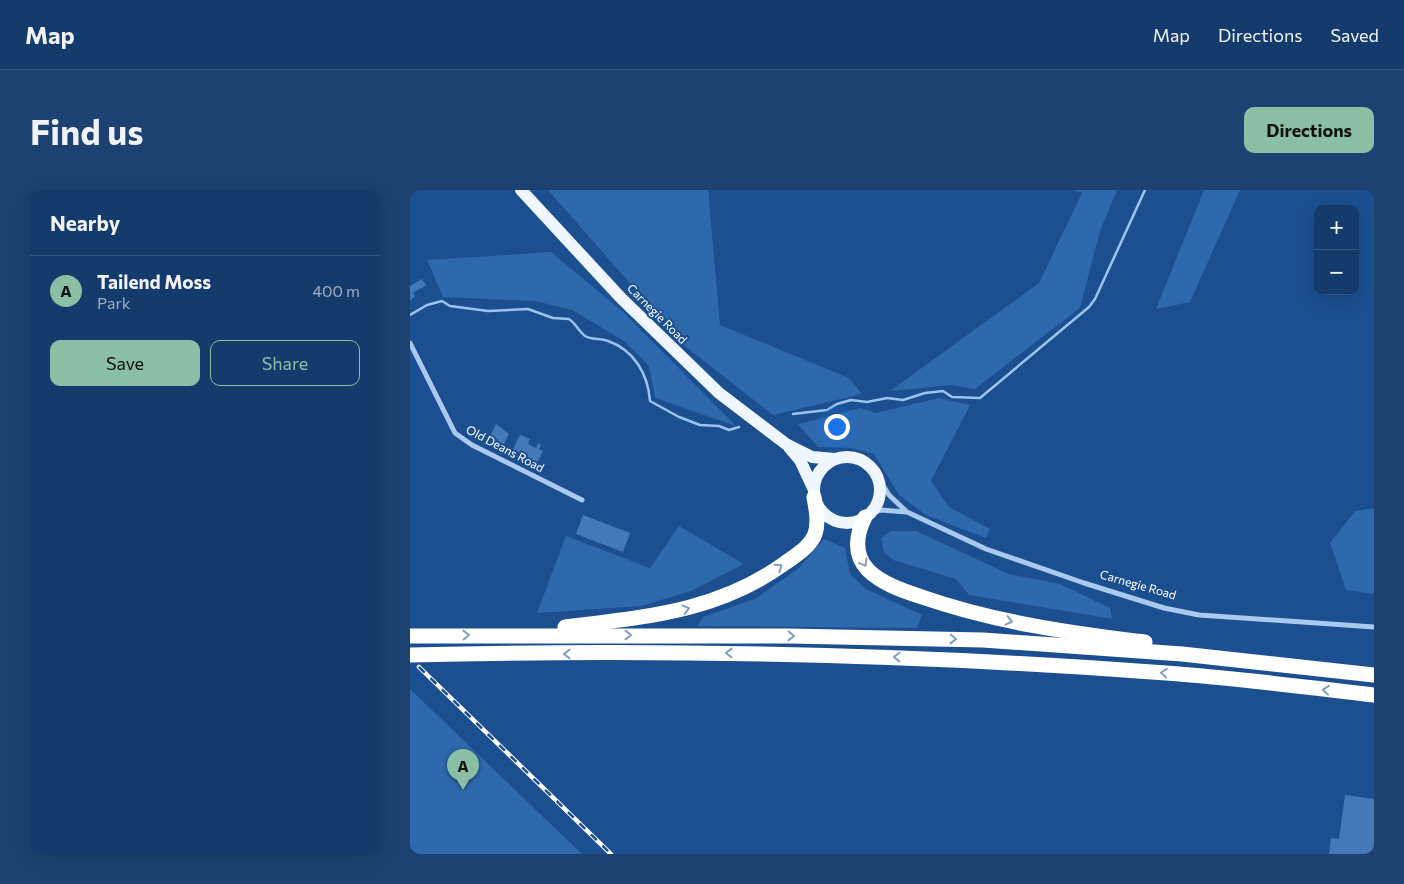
<!DOCTYPE html>
<meta charset="utf-8">
<style>
body{margin:0;font-family:Commissioner,sans-serif;background:#1d4271;color:#f1f3f6}
.controls{position:absolute;right:15px;top:15px;display:grid;overflow:hidden;border-radius:10px;box-shadow:0 5px 20px #0002}
.controls button{width:45px;height:45px;display:grid;place-items:center;padding:0;border:0;border-bottom:1px solid #33557e;background:#143b6b;color:#f1f3f6;font:25px sans-serif}
.you{position:absolute;left:426px;top:236px;width:18px;height:18px;margin:-12px;border:4px solid #fff;border-radius:50%;background:#1a73e8;box-shadow:0 0 0 8px #1a73e833}
.badge{display:grid;place-items:center;width:32px;height:32px;border-radius:50%;background:#8abfa5;color:#111;font-size:16px;font-weight:700}
.pin{position:absolute;translate:-50% -41px;filter:drop-shadow(0 1px 2px #0008)}
.pin::after{content:'';position:absolute;top:26px;width:18px;height:15px;background:inherit;clip-path:polygon(0 0,100% 0,50% 100%)}
.list{margin:0;padding:0;list-style:none}
h2{display:flex;justify-content:space-between;align-items:center;height:65px;margin:0;padding:0 20px;font-size:21px}
h2 small{font-size:16px;font-weight:400;color:#9dadc1}
.list li{display:grid;grid-template-columns:32px 1fr auto;gap:15px;align-items:center;box-sizing:border-box;height:70px;padding:0 20px;border-top:1px solid #33557e}
.list b{display:block;font-size:19px;white-space:nowrap}
.list p{margin:0;font-size:16px;white-space:nowrap;color:#9dadc1}
.list em{font-size:16px;font-style:normal;color:#9dadc1}
.actions{display:flex;gap:10px;padding:15px 20px}
.actions a{flex:1;padding:11px 0;border:1px solid #8abfa5;border-radius:10px;text-align:center;font-size:18px;color:#8abfa5}
.actions .main{background:#8abfa5;color:#111}
.map{position:relative;flex:none;width:964px;height:664px;overflow:hidden;border-radius:10px}
header{display:flex;align-items:center;gap:30px;box-sizing:border-box;height:70px;padding:0 25px;background:#143b6b;border-bottom:1px solid #33557e}
header strong{font-size:24px}
nav{display:flex;gap:28px;margin-inline-start:auto;font-size:18px}
.intro{display:flex;align-items:center;justify-content:space-between;box-sizing:border-box;height:120px;padding:0 30px}
h1{margin:0;font-size:35px}
.button{padding:12px 22px;border-radius:10px;background:#8abfa5;color:#111;font-size:18px;font-weight:700}
main{display:flex;gap:30px;padding:0 30px}
aside{flex:1;background:#143b6b;border-radius:10px;box-shadow:0 5px 20px #0002}
.map>svg:first-child{display:block}
.green{fill:#2e69ad}
.lines{fill:none;stroke-linecap:round;stroke-linejoin:round}
.stream{stroke:#9cc4f0;stroke-width:2.5}
.building{fill:#4478b7}
.minor{stroke:#a9c9ee;stroke-width:5}
.primary{stroke:#f0f6ff;stroke-width:12}
.motorway{stroke:#fff;stroke-width:15}
.rail-casing{stroke:#fff;stroke-width:4.5}
.rail{stroke:#1b4f8f;stroke-width:2.5;stroke-dasharray:8;stroke-linecap:butt}
.oneway{stroke:#829ec1}
.labels{text-anchor:middle;stroke-width:4;stroke-linejoin:round;paint-order:stroke}
.street-label{font-size:12px;fill:#fff;stroke:#1b4f8f}
</style>
<header>
<strong>Map</strong>
<nav><a>Map</a><a>Directions</a><a>Saved</a></nav>
</header>
<div class="intro"><h1>Find us</h1><a class="button">Directions</a></div>
<main>
<aside>
<h2>Nearby<small></small></h2>
<ul class="list">
<li><span class="badge">A</span><div><b>Tailend Moss</b><p>Park</p></div><em>400 m</em></li>
</ul>
<div class="actions"><a class="main">Save</a><a>Share</a></div>
</aside>
<div class="map">
<svg width="964" height="664" viewBox="0 0 964 664">
<rect width="100%" height="100%" fill="#1b4f8f"/>
<g class="green">
<path d="M138 0H298L310 135 439 188 452 204 363 225 276 157Z"/>
<path d="M664 0H707L690 41 670 118 565 199 542 195 480 201 629 93 672 3Z"/>
<path d="M794 0H830L780 112 746 119Z"/>
<path d="M141 62 212 121 326 236 245 208 239 176 214 151 162 120 125 111 33 107 17 70Z"/>
<path d="M529 208 560 215 521 291 539 317 580 339 576 348 516 325 489 305 464 264 440 258 408 257 388 234 451 218 466 223Z"/>
<path d="M964 318V404L936 400 920 353 945 321Z"/>
<path d="M269 336 334 374 281 401 231 416 127 423 156 346 240 378Z"/>
<path d="M481 341H506L599 384 650 394 700 418 702 429 559 405 546 389 483 370 474 362 471 348Z"/>
<path d="M414 349 435 358 440 384 456 399 512 425 507 438 287 436 293 427 345 409 389 378Z"/>
<path d="M0 499 172 664H0Z"/>
</g>
<g class="lines">
<g class="stream">
<path d="M0 125 17 115 32 111 40 116 78 121 118 119 143 128 159 129C165 133 169 141 175 146 181 150 191 148 198 151 224 160 238 184 240 211L269 227 290 235 309 236 319 240 329 237"/>
<path d="M383 224 417 220 427 214 441 210 457 212 477 208 493 210 515 203 533 201 542 207 570 208 679 117 685 109 735 0"/>
</g>
</g>
<g class="building">
<path d="M12 89 16 95 3 103 5 107 0 110V96Z"/>
<path d="M86 234 99 244 93 256 87 253 88 250 80 246Z"/>
<path d="M110 245 120 249 118 254 126 258 128 253 131 255 129 259 133 261 127 273 103 259Z"/>
<path d="M173 325 220 343 213 362 166 344Z"/>
<path d="M935 605 964 609V664H919L921 648 929 649Z"/>
</g>
<g class="lines">
<g class="minor">
<path d="M0 153 45 243 62 255 172 310"/>
<path d="M465 282 479 305 497 322 576 359 674 393 754 418 789 425 964 437"/>
<path d="M458 325 471 320 496 322"/>
</g>
<g class="primary">
<path d="M111 0 211 108 309 203 376 254 402 267 425 269"/>
<path d="M379 257 390 270 404 300"/>
<circle cx="437" cy="300" r="33"/>
</g>
<g class="motorway">
<path d="M455 327C446 345 443 364 458 380 472 394 494 401 512 407 584 432 660 443 735 452"/>
<path d="M155 437C234 427 308 422 375 373 386 365 400 357 405 344 409 332 406 319 404 307"/>
<path d="M0 446H379L573 450 772 464 964 485"/>
<path d="M0 465C252 459 505 464 756 483 826 488 895 497 964 505"/>
</g>
<defs>
<path id="rail" d="M9 477 201 664"/>
</defs>
<use href="#rail" class="rail-casing"/>
<use href="#rail" class="rail"/>
</g>
<defs><path id="oneway-chevron" d="M-2-3.5L2.5 0L-2 3.5" fill="none" stroke-width="1.6" stroke-linecap="round" stroke-linejoin="round" transform="scale(1.25)"/></defs>
<g class="oneway">
<use href="#oneway-chevron" transform="translate(454 373) rotate(59)"/>
<use href="#oneway-chevron" transform="translate(369 377) rotate(-34)"/>
<use href="#oneway-chevron" transform="translate(276 419) rotate(-15)"/>
<use href="#oneway-chevron" transform="translate(599 431) rotate(14)"/>
<use href="#oneway-chevron" transform="translate(56 445) rotate(-1)"/>
<use href="#oneway-chevron" transform="translate(218 445)"/>
<use href="#oneway-chevron" transform="translate(381 446) rotate(1)"/>
<use href="#oneway-chevron" transform="translate(543 449) rotate(1)"/>
<use href="#oneway-chevron" transform="translate(319 463) rotate(180)"/>
<use href="#oneway-chevron" transform="translate(157 464) rotate(180)"/>
<use href="#oneway-chevron" transform="translate(487 467) rotate(-178)"/>
<use href="#oneway-chevron" transform="translate(754 483) rotate(-176)"/>
<use href="#oneway-chevron" transform="translate(916 500) rotate(-174)"/>
</g>
<g class="labels">
<g class="street-label">
<text transform="translate(247 124) rotate(45)" y="4">Carnegie Road</text>
<text transform="translate(95 259) rotate(28)" y="4">Old Deans Road</text>
<text transform="translate(728 395) rotate(16)" y="4">Carnegie Road</text>
</g>
</g>
</svg>
<div class="controls">
<button>+</button>
<button>−</button>
</div>
<div class="you"></div>
<div class="pin badge" style="left:53px;top:600px">A</div>
</div>
</main>
